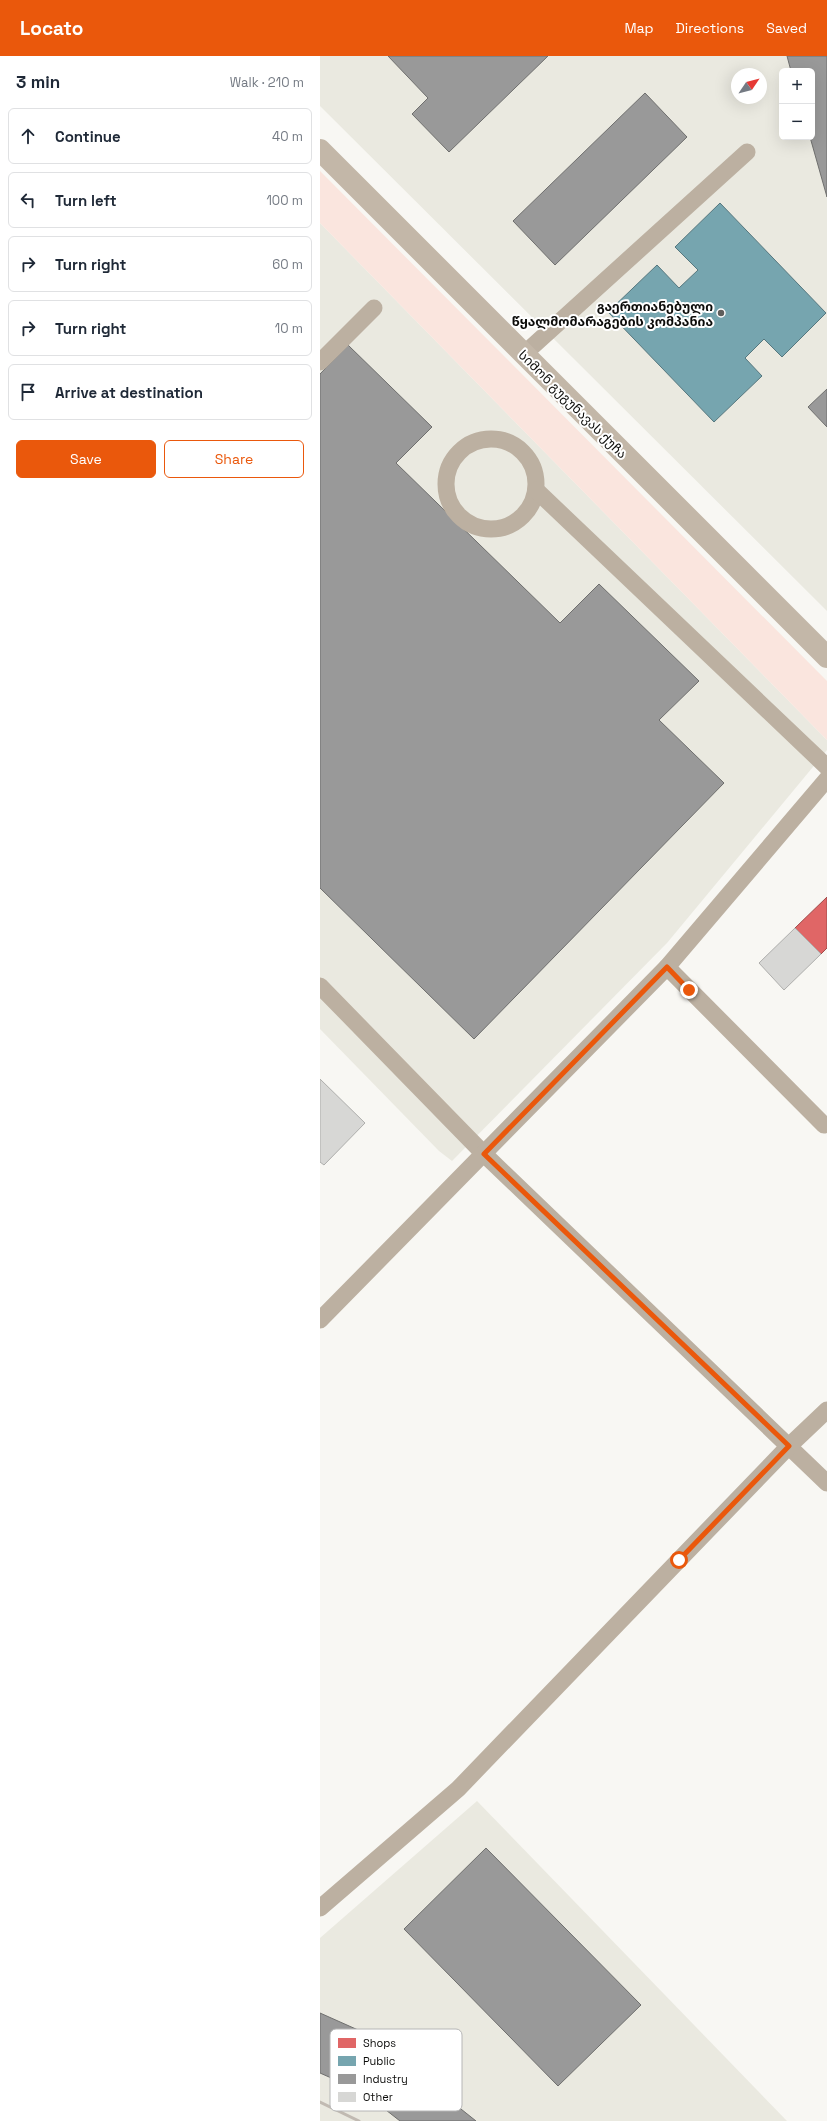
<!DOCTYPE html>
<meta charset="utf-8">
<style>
body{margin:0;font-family:"Space Grotesk","Noto Sans Georgian",sans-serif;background:#f6f6f7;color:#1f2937}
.controls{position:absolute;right:12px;top:12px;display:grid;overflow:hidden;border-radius:6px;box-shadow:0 4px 16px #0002}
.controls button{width:36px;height:36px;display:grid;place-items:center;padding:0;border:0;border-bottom:1px solid #e0e1e3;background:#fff;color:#1f2937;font:20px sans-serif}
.compass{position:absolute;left:411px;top:12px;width:36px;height:36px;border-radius:50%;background:#fff;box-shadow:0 4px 16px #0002;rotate:55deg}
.stop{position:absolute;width:12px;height:12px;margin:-9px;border:3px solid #ea580c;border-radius:50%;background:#fff}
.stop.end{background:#ea580c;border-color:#fff;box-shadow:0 1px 4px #0008}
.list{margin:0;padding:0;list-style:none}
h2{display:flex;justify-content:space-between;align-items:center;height:52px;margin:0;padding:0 16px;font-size:17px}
h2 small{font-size:13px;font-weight:400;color:#747a83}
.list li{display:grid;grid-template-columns:26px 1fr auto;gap:12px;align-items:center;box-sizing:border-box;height:56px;margin:0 8px 8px;padding:0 8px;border:1px solid #e0e1e3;border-radius:6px}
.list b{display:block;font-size:15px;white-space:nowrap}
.list em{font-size:13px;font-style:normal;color:#747a83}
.actions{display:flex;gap:8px;padding:12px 16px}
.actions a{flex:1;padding:9px 0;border:1px solid #ea580c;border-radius:6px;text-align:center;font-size:14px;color:#ea580c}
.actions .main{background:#ea580c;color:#fff}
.icon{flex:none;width:22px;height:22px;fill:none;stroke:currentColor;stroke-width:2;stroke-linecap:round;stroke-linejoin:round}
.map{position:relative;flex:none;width:507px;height:2065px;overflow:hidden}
header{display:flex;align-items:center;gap:24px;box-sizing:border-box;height:56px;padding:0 20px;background:#ea580c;color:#fff}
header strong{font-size:19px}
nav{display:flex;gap:22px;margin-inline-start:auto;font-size:14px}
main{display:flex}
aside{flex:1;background:#fff}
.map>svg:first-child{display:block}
.built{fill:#eae9e0;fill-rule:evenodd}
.green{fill:#fae5de}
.shops{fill:#e06666;stroke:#a04b4a}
.public{fill:#76a5af;stroke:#56777e}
.industry{fill:#999;stroke:#6f6f6e}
.building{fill:#d7d7d5;stroke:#aeaeac}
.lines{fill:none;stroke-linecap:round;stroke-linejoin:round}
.service{stroke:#bcb0a1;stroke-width:17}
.secondary{stroke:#c3b7a8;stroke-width:22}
.rail{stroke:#c1bab2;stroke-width:3}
.route{stroke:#ea580c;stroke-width:5}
.poi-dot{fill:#5f5e5c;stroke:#fff;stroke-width:1.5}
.labels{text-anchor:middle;stroke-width:4;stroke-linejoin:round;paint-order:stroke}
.poi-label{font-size:13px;font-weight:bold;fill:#0c0c0a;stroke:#fff;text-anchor:end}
.street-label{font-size:13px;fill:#0c0c0a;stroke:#fff}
.key{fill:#fff;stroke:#b6b6b6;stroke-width:1}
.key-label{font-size:11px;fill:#0c0c0a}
</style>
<header>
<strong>Locato</strong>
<nav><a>Map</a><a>Directions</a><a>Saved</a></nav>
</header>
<main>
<aside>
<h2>3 min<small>Walk · 210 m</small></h2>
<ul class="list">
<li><svg class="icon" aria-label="ahead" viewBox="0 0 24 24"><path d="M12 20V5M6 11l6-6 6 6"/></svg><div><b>Continue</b></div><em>40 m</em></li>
<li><svg class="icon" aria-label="left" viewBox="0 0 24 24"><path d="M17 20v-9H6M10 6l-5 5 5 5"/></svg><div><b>Turn left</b></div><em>100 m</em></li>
<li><svg class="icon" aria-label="right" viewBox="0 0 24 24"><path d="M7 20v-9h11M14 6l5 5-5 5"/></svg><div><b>Turn right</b></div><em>60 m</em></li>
<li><svg class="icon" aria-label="right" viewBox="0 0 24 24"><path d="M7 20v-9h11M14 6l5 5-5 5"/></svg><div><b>Turn right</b></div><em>10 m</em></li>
<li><svg class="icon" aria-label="arrive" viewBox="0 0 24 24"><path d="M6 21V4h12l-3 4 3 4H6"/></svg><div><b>Arrive at destination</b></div></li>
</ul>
<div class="actions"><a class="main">Save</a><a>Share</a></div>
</aside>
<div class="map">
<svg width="507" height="2065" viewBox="0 0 507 2065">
<rect width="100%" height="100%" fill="#f8f7f3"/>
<g class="built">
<path d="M0 0H507V555L0 50ZM462 15H492V81H462ZM417 18H441V42H417Z"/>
<path d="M0 167 507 684V694L347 887 132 1105 119 1095 0 973Z"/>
<path d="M157 1745 467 2065H0V1882Z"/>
</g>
<path class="green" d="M0 115 507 625V684L0 167Z"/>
<path class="shops" d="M507 841V892L501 898 475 872Z"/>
<path class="public" d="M400 147 506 257 462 301 444 283 425 302 442 320 394 366 288 256 337 209 359 232 378 214 355 191Z"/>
<g class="industry">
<path d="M68 0H228L129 96 92 58 108 42Z"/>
<path d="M467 0H507V141L490 81H492V15H471Z"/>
<path d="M325 37 367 81 235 209 193 165Z"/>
<path d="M28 289 112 371 76 407 240 567 279 528 379 625 339 664 404 727 154 983 0 832V318Z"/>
<path d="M507 333V371L488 351Z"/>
<path d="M166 1792 321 1949 238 2030 84 1873Z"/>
<path d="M0 1957 65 1986 43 2036 0 2017Z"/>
<path d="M72 1998 156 2065H80L43 2036Z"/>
</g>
<g class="building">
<path d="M475 872 501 898 464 934 439 907Z"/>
<path d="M0 1023 45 1067 4 1109 0 1106Z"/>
</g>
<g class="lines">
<g class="service">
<path d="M204 298 427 96"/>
<path d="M0 306 54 252"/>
<circle cx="171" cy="428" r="45"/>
<path d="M216 434 507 711"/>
<path d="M347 911 504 1069"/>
<path d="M0 930 164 1098 507 1427"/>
<path d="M0 1264 347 911 507 723"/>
<path d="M0 1852 138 1733 469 1390 507 1354"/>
</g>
<path class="secondary" d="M0 94 507 601"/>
<path class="rail" d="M0 2046 39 2065"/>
</g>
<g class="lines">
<path class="route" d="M359 1504 469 1390 164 1098 347 911 369 934"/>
</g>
<circle class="poi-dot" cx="401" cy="257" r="4"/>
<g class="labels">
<g class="poi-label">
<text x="393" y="255">გაერთიანებული<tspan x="393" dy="15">წყალმომარაგების კომპანია</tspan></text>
</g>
<g class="street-label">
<text transform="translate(253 348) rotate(45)" y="5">სიმონ გუგუნავას ქუჩა</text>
</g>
</g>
<rect x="10" y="1973" width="132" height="82" rx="6" class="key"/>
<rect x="18" y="1982" width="18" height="10" fill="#e06666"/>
<rect x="18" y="2000" width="18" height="10" fill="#76a5af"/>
<rect x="18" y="2018" width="18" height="10" fill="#999"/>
<rect x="18" y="2036" width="18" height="10" fill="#d7d7d5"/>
<g class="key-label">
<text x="43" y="1991">Shops</text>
<text x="43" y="2009">Public</text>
<text x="43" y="2027">Industry</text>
<text x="43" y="2045">Other</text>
</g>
</svg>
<div class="controls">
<button>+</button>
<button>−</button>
</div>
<svg class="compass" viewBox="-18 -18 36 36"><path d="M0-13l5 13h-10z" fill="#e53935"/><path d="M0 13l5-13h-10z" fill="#747a83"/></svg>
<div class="stop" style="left:359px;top:1504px"></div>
<div class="stop end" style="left:369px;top:934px"></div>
</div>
</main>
